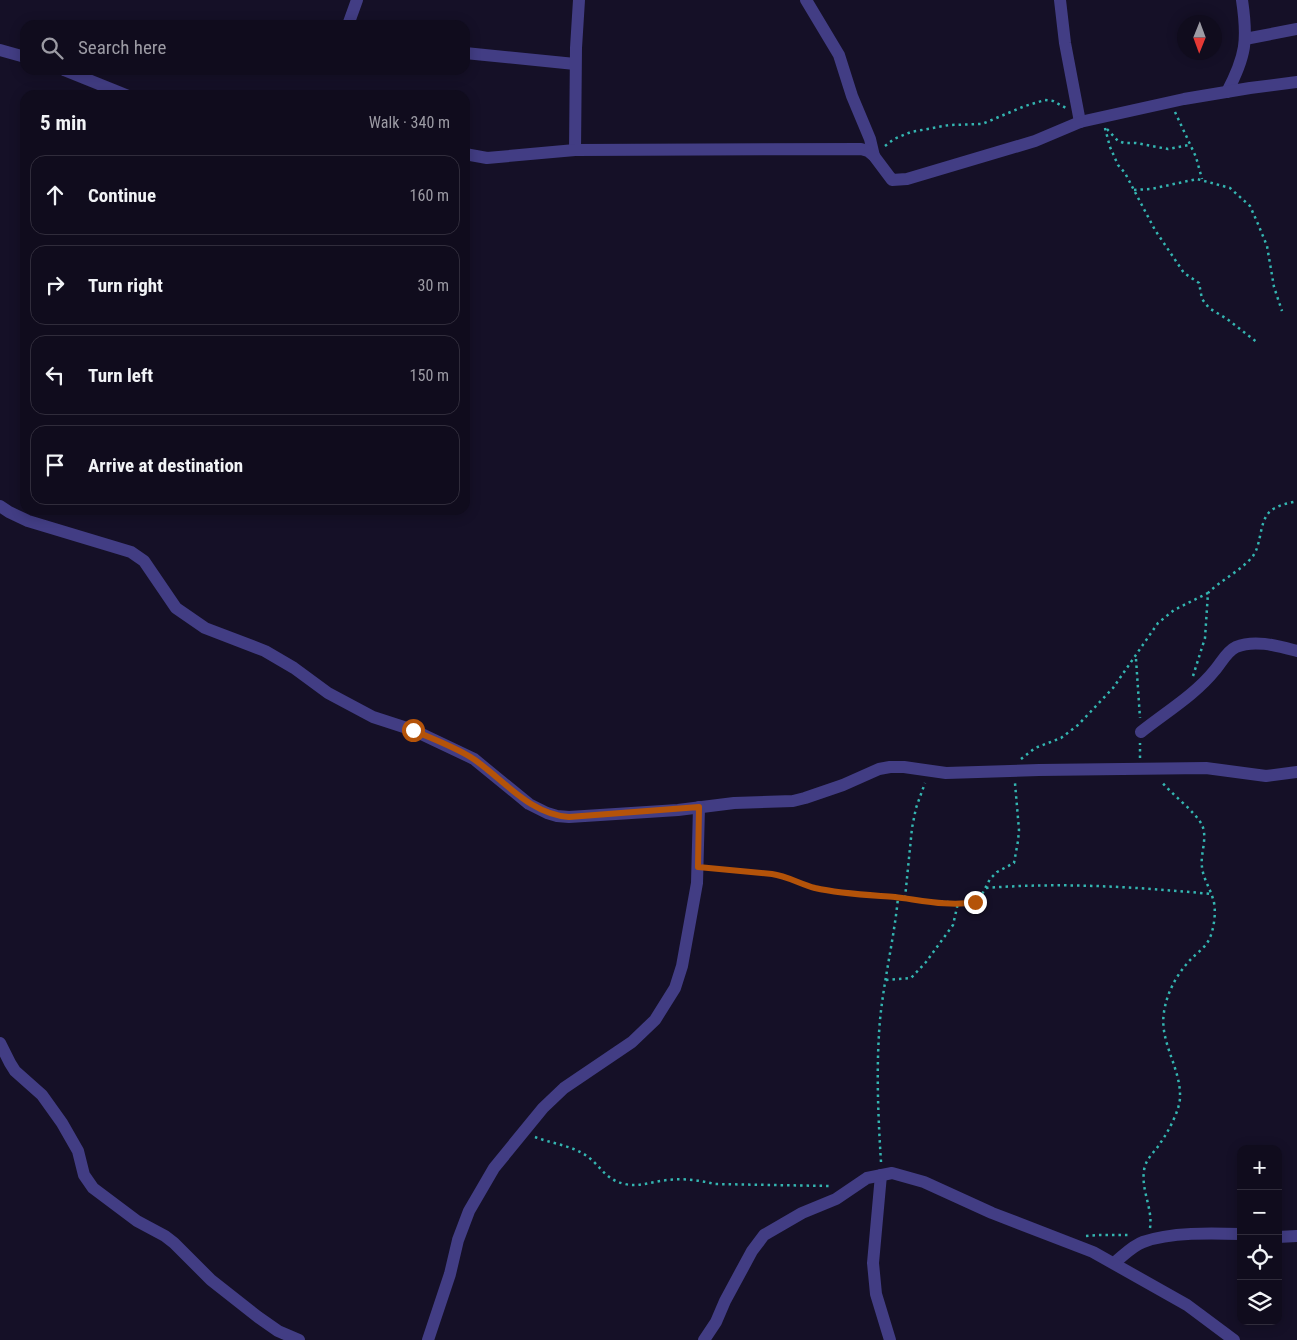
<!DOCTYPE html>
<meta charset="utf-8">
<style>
body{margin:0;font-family:"Roboto Condensed",sans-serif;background:#1e1a2a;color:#f1f3f6}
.controls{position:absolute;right:15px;bottom:15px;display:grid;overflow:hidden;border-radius:10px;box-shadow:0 2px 12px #0003}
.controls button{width:45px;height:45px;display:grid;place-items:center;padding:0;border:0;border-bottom:1px solid #302c3b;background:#100c1d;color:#f1f3f6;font:25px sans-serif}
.compass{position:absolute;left:1177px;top:15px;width:45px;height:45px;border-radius:50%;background:#100c1d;box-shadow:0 2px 12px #0003;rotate:181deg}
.stop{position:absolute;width:15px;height:15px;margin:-11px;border:4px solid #b45309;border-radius:50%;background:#fff}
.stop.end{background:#b45309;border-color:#fff;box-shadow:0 1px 5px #0008}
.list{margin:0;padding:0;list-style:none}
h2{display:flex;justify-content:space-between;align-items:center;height:65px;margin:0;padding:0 20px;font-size:21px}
h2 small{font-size:16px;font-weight:400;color:#9c9ba4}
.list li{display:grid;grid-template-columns:32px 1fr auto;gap:15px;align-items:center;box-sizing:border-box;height:80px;margin:0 10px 10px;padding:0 10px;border:1px solid #302c3b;border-radius:15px}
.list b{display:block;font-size:19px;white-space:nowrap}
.list em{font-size:16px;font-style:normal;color:#9c9ba4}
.icon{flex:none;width:28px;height:28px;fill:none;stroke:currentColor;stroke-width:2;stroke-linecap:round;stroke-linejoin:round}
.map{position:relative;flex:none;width:1297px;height:1340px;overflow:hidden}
.search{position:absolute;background:#100c1d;box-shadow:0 2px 12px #0003;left:20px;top:20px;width:450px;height:55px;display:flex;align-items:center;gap:12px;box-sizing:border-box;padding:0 18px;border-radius:15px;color:#9c9ba4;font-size:19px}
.panel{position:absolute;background:#100c1d;box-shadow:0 2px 12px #0003;left:20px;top:90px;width:450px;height:425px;border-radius:15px}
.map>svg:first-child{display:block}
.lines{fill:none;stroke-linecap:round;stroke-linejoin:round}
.path{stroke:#34b5b1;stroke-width:2.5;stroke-dasharray:2.5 4;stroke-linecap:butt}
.minor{stroke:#423d84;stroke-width:12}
.route{stroke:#b45309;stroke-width:6}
</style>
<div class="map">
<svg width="1297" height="1340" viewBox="0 0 1297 1340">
<rect width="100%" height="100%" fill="#151027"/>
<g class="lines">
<g class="path">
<path d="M1175 112 1196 157 1202 179"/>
<path d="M1105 128 1110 147 1118 165 1125 173 1155 230 1184 273 1199 283 1202 299 1209 308 1227 319 1258 343"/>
<path d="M1107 129 1118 141 1124 143H1136L1168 149 1189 145"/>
<path d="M885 146 894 139 911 132 949 125 982 124 1025 106 1045 100 1053 101 1066 108"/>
<path d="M1134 190 1151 189 1197 179 1230 188 1250 206 1258 224 1267 246 1274 287 1282 311"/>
<path d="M1136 659 1140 718"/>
<path d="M1193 676 1205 638 1208 593C1221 580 1242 570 1253 556 1263 542 1258 516 1275 508 1282 504 1290 503 1297 501"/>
<path d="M1140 758V743"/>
<path d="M1021 759 1035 748 1061 738 1078 725 1113 688 1158 623 1174 610 1208 593"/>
<path d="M710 868 783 876 822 890 925 901 968 903 975 901 980 898 990 879 997 872 1014 863 1018 841 1019 830 1015 783"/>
<path d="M986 888C1064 882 1134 887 1212 894"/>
<path d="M905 898 912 828 916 808 925 783"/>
<path d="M886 980 911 978 926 962 953 925 958 903"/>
<path d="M535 1137C550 1143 568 1145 582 1153 599 1162 604 1180 625 1184 637 1187 648 1183 660 1181 678 1178 696 1179 714 1184L831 1186"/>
<path d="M881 1162C878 1115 876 1067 880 1020 884 979 894 939 898 898"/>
<path d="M1150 1228C1153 1209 1141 1190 1144 1171 1145 1159 1155 1152 1161 1142 1168 1132 1180 1110 1180 1097 1181 1068 1159 1042 1164 1012 1167 992 1177 974 1191 959 1196 954 1203 949 1207 943 1214 933 1217 910 1213 899 1210 888 1203 878 1202 867 1200 854 1208 838 1202 825 1195 811 1172 795 1161 781"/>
<path d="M1086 1236 1098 1235H1128"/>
</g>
<g class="minor">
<path d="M806 0 839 55 852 96 870 139 874 156"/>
<path d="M1060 0 1065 43 1080 122"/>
<path d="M348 25 357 0"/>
<path d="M1245 39 1297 29"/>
<path d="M0 50 25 57"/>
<path d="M465 53 575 64"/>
<path d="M64 70 126 95"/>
<path d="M1227 92C1246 56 1248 40 1242 0"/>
<path d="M575 150 576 48 579 0"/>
<path d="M465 154 487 158 575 150 861 149 868 151 874 156 892 180 907 179 1035 141 1080 122 1184 99 1250 88 1297 82"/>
<path d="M0 506 9 512 28 521 131 552 144 561 176 608 205 628 265 651 294 668 328 693 373 717 413 730 474 759 529 804 547 813 557 816 569 817 678 810 734 803 793 801 805 798 843 785 879 769 890 767H904L946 773 1039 770 1206 768 1266 776 1297 772"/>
<path d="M1141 732C1166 712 1195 695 1215 670 1221 663 1227 651 1236 647 1255 639 1278 646 1297 651"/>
<path d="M0 1043 10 1063 15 1071 42 1095 62 1123 78 1151 84 1175 93 1188 137 1221 165 1236 174 1243 211 1280 258 1317 278 1331 299 1340"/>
<path d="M881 1175 873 1263 876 1294 890 1340"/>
<path d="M1278 1237 1297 1236"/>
<path d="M1114 1263C1123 1256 1132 1246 1143 1242 1170 1232 1212 1233 1241 1234"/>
<path d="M428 1340 450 1274 458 1240 469 1211 494 1168 543 1108 564 1088 632 1042 655 1020 675 988 682 966 697 883 699 807"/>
<path d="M704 1340 716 1322 725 1301 752 1251 764 1235 802 1213 836 1199 867 1178 892 1173 924 1182 992 1213 1093 1252 1187 1305 1234 1340"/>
</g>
</g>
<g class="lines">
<path class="route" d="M413 730C432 739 458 748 475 760 506 782 530 814 569 817L699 807 698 867 772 874C787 876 800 884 815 888 841 894 869 895 895 897 920 900 950 907 975 902"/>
</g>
</svg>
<div class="controls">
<button>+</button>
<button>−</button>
<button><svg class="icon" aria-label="locate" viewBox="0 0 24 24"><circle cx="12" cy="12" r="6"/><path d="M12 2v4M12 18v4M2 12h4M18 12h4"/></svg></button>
<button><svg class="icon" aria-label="layers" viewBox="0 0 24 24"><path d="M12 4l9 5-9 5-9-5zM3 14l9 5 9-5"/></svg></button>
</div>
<svg class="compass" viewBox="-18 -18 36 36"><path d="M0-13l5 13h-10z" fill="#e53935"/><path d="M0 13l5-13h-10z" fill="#9c9ba4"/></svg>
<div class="stop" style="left:413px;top:730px"></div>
<div class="stop end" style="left:975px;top:902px"></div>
<div class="search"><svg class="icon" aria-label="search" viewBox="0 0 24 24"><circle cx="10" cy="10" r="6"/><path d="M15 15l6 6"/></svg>Search here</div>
<section class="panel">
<h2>5 min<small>Walk · 340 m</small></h2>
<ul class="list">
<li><svg class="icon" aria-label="ahead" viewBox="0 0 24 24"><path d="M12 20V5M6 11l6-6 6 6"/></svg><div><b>Continue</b></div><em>160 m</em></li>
<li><svg class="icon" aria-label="right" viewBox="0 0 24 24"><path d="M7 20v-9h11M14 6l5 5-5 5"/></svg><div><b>Turn right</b></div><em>30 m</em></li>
<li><svg class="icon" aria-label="left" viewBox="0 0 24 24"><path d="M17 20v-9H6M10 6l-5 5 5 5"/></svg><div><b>Turn left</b></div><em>150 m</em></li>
<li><svg class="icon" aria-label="arrive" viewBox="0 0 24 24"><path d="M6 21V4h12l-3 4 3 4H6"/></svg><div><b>Arrive at destination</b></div></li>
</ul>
</section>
</div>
